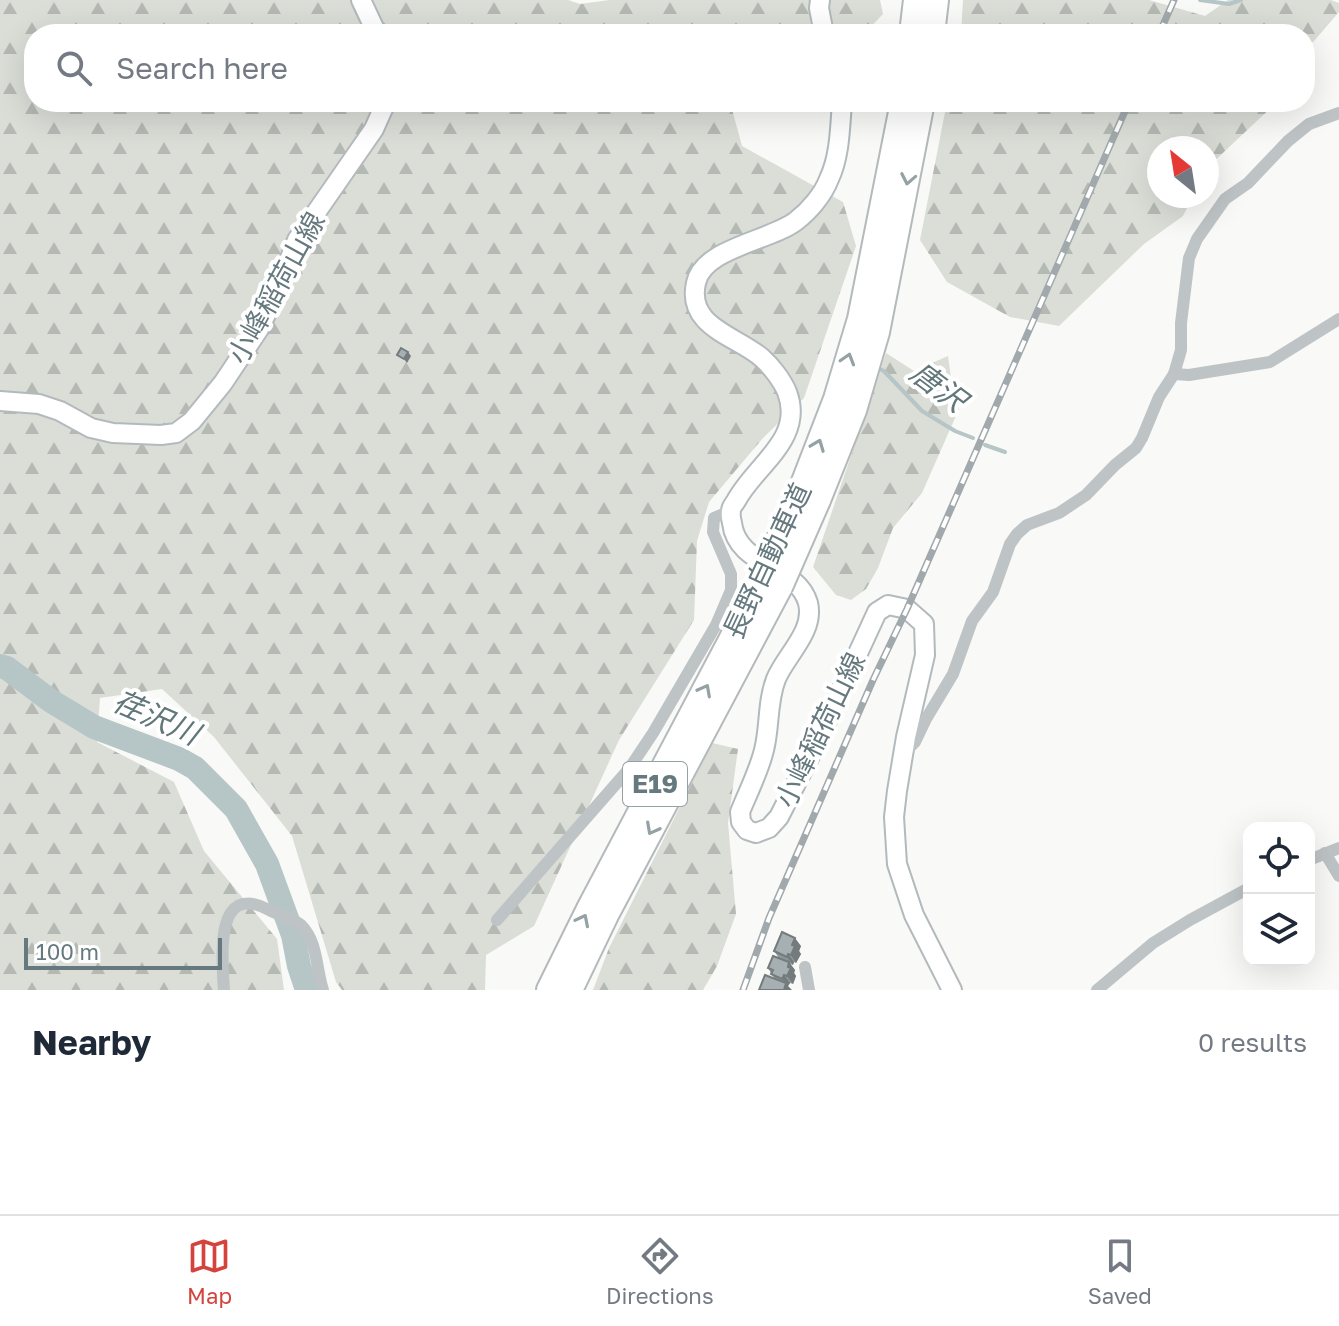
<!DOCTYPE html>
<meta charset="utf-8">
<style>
body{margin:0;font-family:"Golos Text","Noto Sans JP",sans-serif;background:#f2f2f3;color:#1f2937}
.controls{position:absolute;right:24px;bottom:24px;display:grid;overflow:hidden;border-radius:16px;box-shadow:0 8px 32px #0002}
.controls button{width:72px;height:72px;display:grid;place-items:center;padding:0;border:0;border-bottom:2px solid #e0e1e3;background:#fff;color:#1f2937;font:40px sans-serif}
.compass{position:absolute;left:1147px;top:136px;width:72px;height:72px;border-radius:50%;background:#fff;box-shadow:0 8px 32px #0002;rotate:330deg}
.scale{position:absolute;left:24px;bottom:20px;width:198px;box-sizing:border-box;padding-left:8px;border:4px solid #66797f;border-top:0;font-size:22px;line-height:28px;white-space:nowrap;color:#66797f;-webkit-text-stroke:6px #fff;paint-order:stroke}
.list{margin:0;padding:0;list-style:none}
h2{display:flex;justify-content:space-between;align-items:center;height:104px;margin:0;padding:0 32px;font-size:34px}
h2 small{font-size:26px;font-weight:400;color:#747a83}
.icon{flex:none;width:44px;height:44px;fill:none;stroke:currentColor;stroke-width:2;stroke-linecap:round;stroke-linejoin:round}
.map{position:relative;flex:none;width:1339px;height:990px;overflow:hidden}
.search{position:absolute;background:#fff;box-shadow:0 8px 32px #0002;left:24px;right:24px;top:24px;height:88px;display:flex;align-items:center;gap:20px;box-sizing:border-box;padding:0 28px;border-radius:32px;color:#747a83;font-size:30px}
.sheet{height:224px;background:#fff}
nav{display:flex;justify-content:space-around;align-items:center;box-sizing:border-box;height:112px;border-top:2px solid #e0e1e3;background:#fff;font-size:22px;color:#747a83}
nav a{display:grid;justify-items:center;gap:4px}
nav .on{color:#d4443c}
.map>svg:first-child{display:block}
.forest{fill:url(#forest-firs)}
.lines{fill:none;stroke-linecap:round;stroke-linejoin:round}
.stream{stroke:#b6c5c6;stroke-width:4}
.river{stroke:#b6c5c6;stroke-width:24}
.secondary-casing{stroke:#b3babd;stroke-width:22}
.motorway-casing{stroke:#b4b9bb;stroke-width:28}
.minor{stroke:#bec4c6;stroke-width:12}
.secondary{stroke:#fff;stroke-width:18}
.motorway{stroke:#fff;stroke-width:24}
.rail-casing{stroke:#a1a9ac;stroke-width:7}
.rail{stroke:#fff;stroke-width:4;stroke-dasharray:12;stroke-linecap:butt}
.motorway-bridge-casing{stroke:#b4b9bb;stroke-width:28;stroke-linecap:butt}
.motorway-bridge{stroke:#fff;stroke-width:24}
.wall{fill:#8f979a}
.shaded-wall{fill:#747b7d}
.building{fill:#a6b0b3;stroke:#747b7d;stroke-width:2}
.oneway{stroke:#94a1a5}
.labels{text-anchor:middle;stroke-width:8;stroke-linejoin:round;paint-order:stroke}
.shield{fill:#fff;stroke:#94a1a5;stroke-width:2}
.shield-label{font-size:26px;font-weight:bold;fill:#66797f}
.street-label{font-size:28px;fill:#66797f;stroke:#fff}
.water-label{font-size:30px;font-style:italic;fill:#617779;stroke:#fff}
</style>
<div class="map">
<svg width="1339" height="990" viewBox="0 0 1339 990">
<defs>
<pattern id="forest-firs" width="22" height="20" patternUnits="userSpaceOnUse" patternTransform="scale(2)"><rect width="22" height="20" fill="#daded7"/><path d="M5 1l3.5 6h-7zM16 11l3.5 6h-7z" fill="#b5b9b4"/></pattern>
</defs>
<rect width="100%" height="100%" fill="#f9f9f7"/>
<g class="forest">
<path d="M0 0H568L580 4 609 0H880L883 14 864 34H34V102H730L742 146 843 202 856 246 804 398 763 438 709 502 697 541 694 620 619 740 534 926 486 955 485 990H342L336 982 292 836 214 737 162 689 100 698 97 742 174 782 204 851 277 939 284 990H0Z"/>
<path d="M963 0H1149L1205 16 1228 0H1331L1339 3V12L1314 41 1305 47V34H961Z"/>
<path d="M947 102H1277L1209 166 1207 170V148H1159V196H1193L1183 216 1144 244 1059 326 1010 317 947 282 920 240Z"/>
<path d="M886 353 914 371 948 356 953 393 959 409 922 493 893 528 878 568 866 589 851 600 836 595 813 567Z"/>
<path d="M712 743 738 749 728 823 736 914 717 966 703 990H593L609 948Z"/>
</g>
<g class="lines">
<g class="stream">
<path d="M1200 0 1229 4 1241 0"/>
<path d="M878 368 884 371 922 411 955 431 973 438"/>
<path d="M985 445 1005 452"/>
</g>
<path class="river" d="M0 666 7 668 51 701 94 727 179 759 195 768 236 809 267 864 293 935 299 966 307 990"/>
<defs>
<g id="secondary">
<path d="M361 0 377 34"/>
<path d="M820 0 819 8 824 34"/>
<path d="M842 102C840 127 840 156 829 179 823 195 809 211 796 221 770 241 703 248 696 283 686 327 737 336 762 358 771 366 782 380 787 392 805 439 755 465 736 501 734 504 731 507 731 511 730 515 731 519 732 523 737 567 797 564 808 603 815 631 786 655 776 679 767 702 770 727 764 750 759 771 748 792 740 812L741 822 747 830 756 833 769 828 779 817 818 740 877 612 888 605 907 609 924 624 925 655 906 737 897 791 894 817 897 864 914 915 952 990"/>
<path d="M0 401 39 404 60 411 91 428 113 433 161 435 176 433 192 421 223 383 259 329 278 289 297 240 374 129 386 102"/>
</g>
<g id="motorway">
<path d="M912 34 916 0"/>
<path d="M932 34 936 0"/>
<path d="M800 492 836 399 860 319 903 102"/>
<path d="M818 500 854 410 877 332 922 102"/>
<path d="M549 990 590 907 731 640 762 578"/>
<path d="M570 990 606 915 780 587"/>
</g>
</defs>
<use href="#secondary" class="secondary-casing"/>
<use href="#motorway" class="motorway-casing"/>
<g class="minor">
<path d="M1174 374 1189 375 1270 362 1339 319"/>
<path d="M904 753 915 742 926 719 953 674 972 621 993 592 1010 544 1017 534 1027 525 1059 513 1086 495 1115 465 1136 448 1142 438 1159 397 1174 374 1181 350V323L1189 258 1197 239 1225 199 1248 183 1288 141 1309 124 1339 113"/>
<path d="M1325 853 1339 876"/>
<path d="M1309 860 1339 848"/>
<path d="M497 920 629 769 653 733 716 625 731 590V574L713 532 714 518 730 511"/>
<path d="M805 967 809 990"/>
<path d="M224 990C222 960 214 882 267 909 275 914 295 919 301 925 318 942 316 969 323 990"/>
<path d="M1097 990 1153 943 1190 920 1249 888"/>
</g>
<use href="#secondary" class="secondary"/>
<use href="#motorway" class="motorway"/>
<defs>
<g id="rail">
<path d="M1159 34 1174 0"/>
<path d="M743 990 769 918 873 680 907 609 1129 102"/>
</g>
</defs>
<use href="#rail" class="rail-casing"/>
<use href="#rail" class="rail"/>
<defs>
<g id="motorway-bridge">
<path d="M762 578 800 492"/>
<path d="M780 587 818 500"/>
</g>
</defs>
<use href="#motorway-bridge" class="motorway-bridge-casing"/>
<use href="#motorway-bridge" class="motorway-bridge"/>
</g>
<path class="wall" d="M801 946 799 951 801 954 796 963 794 962 793 965 790 964 795 970 794 973 796 976 793 984 790 983 788 986 774 978 768 968 779 958 774 951Z"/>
<g class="shaded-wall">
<path d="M408 352 411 356 407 363 404 359Z"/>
<path d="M795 938 801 946 799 951 801 954 796 963 791 955 792 945Z"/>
<path d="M788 954 794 962 793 965 787 957Z"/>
<path d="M789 962 795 970 794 973 796 976 793 984 787 976Z"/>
<path d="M784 975 790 983 788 986 792 990H784L786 984 782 979Z"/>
</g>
<g class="building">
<path d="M401 348 408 352 404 359 397 355Z"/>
<path d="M782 932 795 938 792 945 795 946 791 955 788 954 787 957 774 951Z"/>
<path d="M773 956 789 962 788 967 791 968 787 976 784 975 782 979 771 974 773 970 768 968Z"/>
<path d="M765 975 786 983 784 990H759Z"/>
</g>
<defs><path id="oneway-chevron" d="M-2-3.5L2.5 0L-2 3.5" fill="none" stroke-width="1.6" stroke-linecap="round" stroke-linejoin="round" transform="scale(2)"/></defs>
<g class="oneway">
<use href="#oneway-chevron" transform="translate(908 179) rotate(101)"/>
<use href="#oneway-chevron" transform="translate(848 359) rotate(-73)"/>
<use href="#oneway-chevron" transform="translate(818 445) rotate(-69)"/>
<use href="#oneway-chevron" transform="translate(705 690) rotate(-62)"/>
<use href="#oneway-chevron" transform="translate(652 829) rotate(118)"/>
<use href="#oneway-chevron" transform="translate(583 920) rotate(-63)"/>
</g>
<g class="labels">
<rect class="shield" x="623" y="762" width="64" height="44" rx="6"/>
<g class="shield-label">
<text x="655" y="793">E19</text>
</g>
<g class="street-label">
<text transform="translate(276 288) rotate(-61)" y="10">小峰稲荷山線</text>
<text transform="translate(767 561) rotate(-65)" y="10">長野自動車道</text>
<text transform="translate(820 730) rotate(-64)" y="10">小峰稲荷山線</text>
</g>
<g class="water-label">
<text transform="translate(938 387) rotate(37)" y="10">唐沢</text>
<text transform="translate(156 718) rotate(24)" y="10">荏沢川</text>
</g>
</g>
</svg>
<div class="controls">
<button><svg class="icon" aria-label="locate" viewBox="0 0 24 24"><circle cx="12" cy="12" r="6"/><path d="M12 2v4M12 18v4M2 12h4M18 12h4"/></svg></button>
<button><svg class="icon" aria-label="layers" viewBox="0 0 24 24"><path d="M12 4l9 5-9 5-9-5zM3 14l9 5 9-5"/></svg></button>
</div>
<svg class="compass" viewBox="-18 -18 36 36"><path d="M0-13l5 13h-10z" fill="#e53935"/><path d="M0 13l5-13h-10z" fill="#747a83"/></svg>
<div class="scale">100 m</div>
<div class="search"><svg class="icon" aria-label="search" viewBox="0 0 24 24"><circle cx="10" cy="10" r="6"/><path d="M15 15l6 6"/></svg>Search here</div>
</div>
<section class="sheet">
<h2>Nearby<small>0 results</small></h2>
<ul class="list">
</ul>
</section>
<nav>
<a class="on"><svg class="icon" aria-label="map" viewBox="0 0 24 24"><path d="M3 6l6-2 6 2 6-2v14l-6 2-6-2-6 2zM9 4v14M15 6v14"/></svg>Map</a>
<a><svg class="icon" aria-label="directions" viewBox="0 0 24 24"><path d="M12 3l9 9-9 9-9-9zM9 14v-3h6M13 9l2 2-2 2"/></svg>Directions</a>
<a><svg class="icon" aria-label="saved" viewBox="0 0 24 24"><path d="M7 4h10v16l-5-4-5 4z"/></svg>Saved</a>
</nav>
